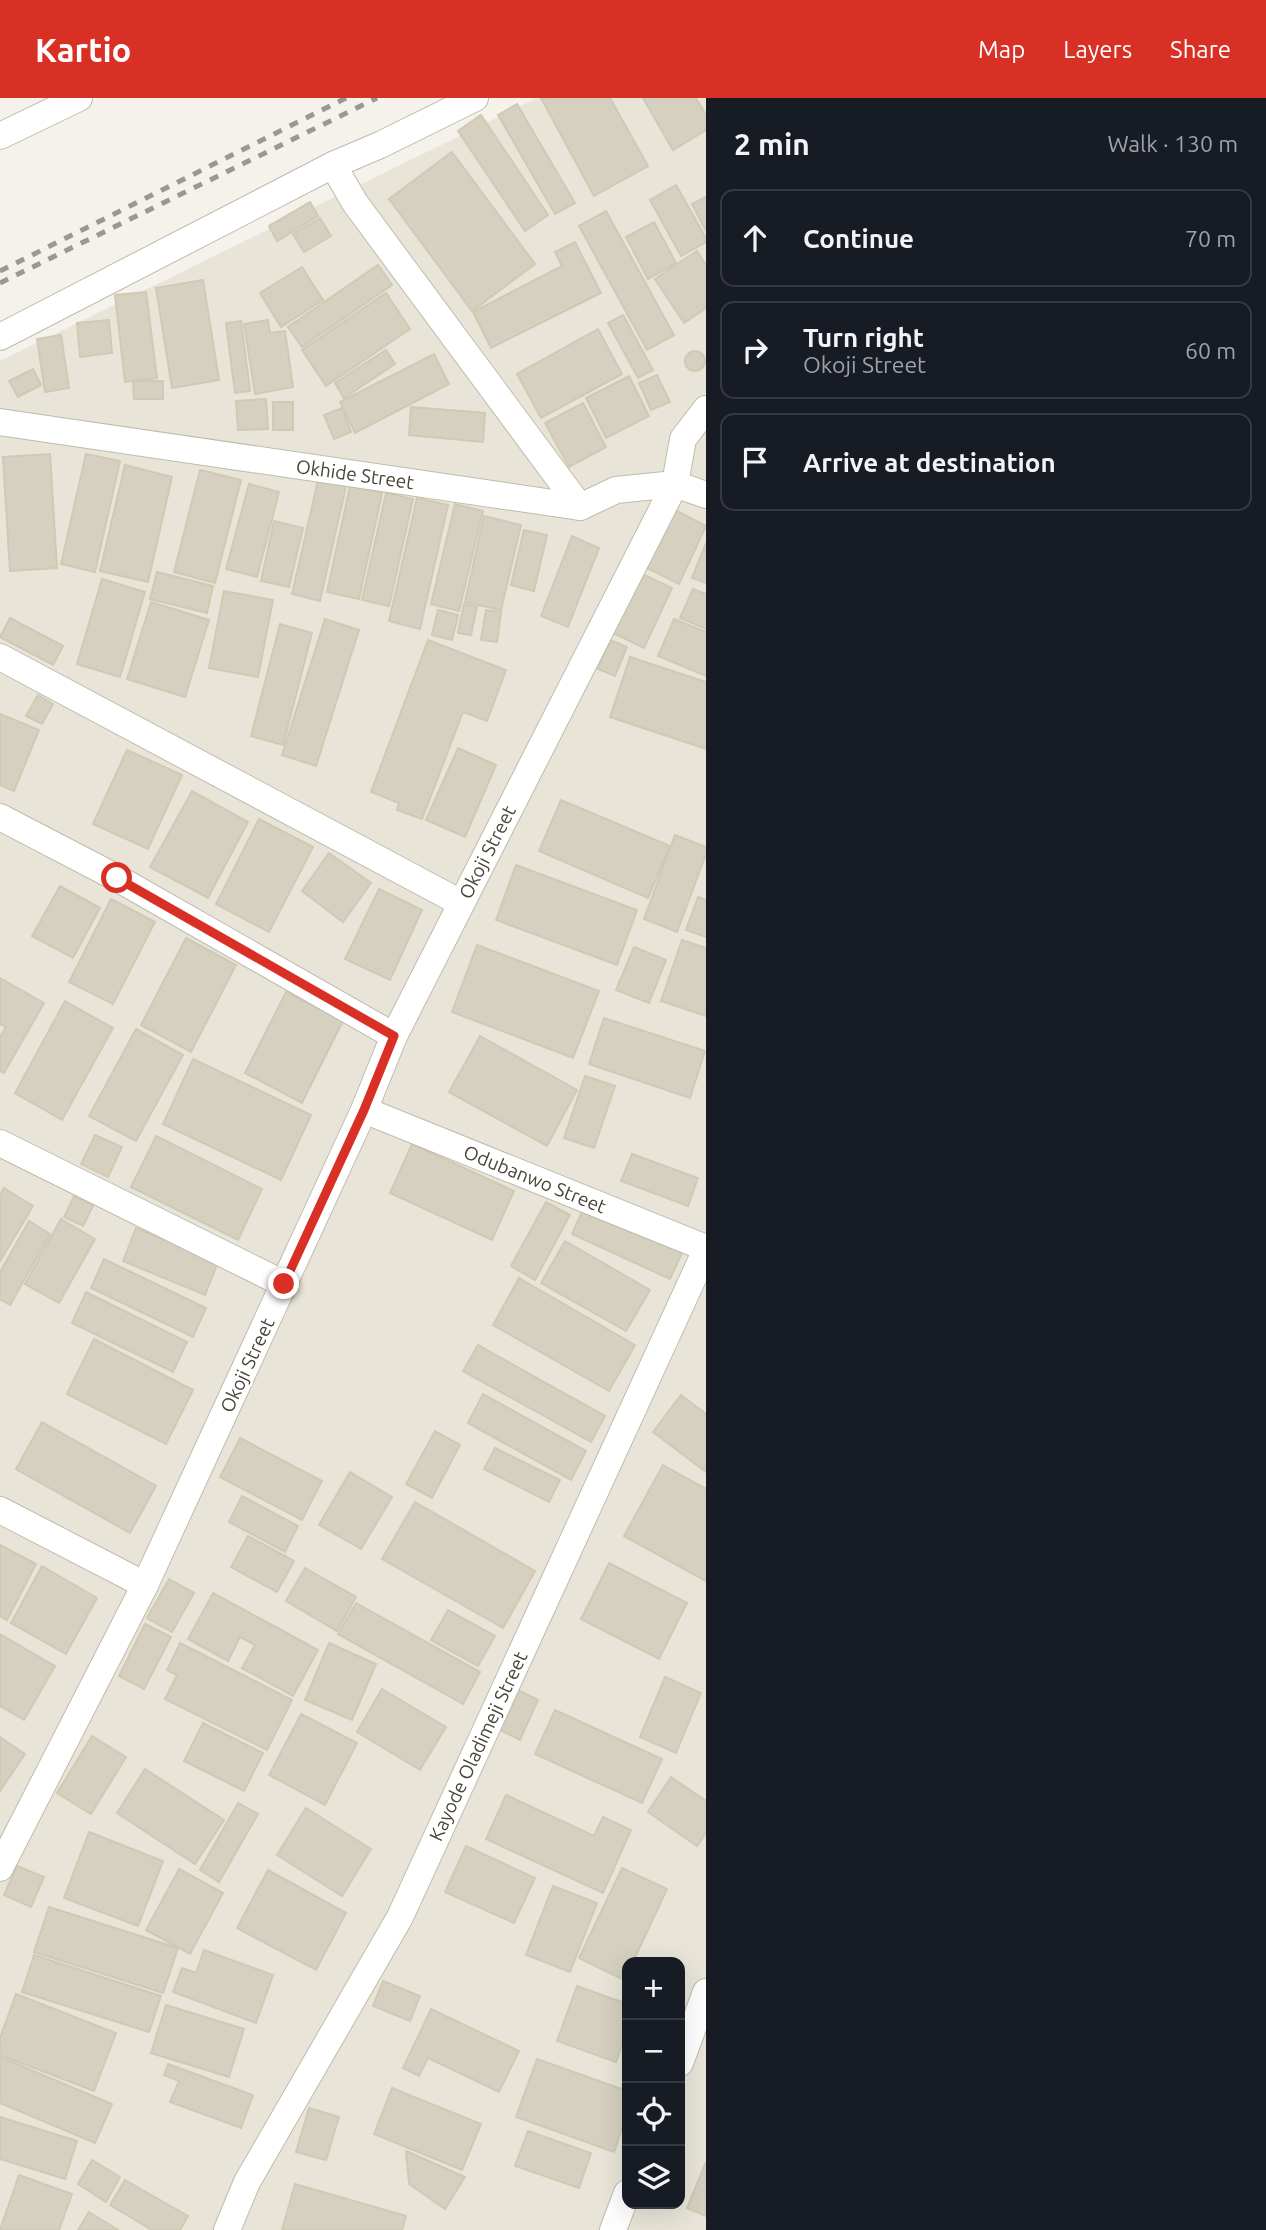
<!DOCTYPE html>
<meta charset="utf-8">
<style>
body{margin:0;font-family:Ubuntu,sans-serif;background:#242831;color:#f1f3f6}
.controls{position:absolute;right:21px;bottom:21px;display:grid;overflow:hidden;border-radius:14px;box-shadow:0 7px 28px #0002}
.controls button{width:63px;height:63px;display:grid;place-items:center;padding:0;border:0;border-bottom:2px solid #363941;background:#171b24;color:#f1f3f6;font:35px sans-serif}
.stop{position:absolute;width:21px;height:21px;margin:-16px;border:5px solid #d93025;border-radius:50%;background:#fff}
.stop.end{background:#d93025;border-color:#fff;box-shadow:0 2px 7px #0008}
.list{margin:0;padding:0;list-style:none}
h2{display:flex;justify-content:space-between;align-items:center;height:91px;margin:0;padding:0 28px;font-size:30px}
h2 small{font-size:23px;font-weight:400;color:#9ea1a6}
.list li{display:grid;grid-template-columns:46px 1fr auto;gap:21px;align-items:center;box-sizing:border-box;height:98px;margin:0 14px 14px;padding:0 14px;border:2px solid #363941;border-radius:14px}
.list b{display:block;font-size:26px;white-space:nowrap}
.list p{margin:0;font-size:23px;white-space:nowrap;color:#9ea1a6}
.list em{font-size:23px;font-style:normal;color:#9ea1a6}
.icon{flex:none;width:38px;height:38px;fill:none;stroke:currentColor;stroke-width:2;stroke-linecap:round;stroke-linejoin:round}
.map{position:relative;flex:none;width:706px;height:2132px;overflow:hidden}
header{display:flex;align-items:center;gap:42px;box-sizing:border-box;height:98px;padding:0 35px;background:#d93025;color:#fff}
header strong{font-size:33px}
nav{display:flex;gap:38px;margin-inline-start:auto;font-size:24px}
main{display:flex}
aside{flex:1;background:#171b24}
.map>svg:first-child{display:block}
.residential{fill:#e8e5d8;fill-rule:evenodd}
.building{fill:#d5d0c0;stroke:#d0c9b3;stroke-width:2}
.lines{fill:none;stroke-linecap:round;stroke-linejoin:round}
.minor-casing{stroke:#bfbbad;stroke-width:28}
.minor{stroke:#fff;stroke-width:26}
.rail{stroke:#989898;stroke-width:5;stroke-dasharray:9 9;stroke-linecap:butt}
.route{stroke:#d93025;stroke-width:9}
.labels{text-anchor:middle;stroke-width:5;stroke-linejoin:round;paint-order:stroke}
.street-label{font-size:19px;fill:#484438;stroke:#fff}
</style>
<header>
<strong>Kartio</strong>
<nav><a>Map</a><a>Layers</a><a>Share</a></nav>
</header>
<main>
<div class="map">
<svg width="706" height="2132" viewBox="0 0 706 2132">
<rect width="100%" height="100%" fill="#f4f2ea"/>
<path class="residential" d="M537 0H706V2132H0V263ZM627 1864H680V2106H627Z"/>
<g class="building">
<path d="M541 0H610L648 68 594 98Z"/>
<path d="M643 0H696L706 17V32L673 52Z"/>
<path d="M517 6 575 105 555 116 498 17Z"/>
<path d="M481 17 548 117 525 133 458 33Z"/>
<path d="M452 54 535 166 472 213 389 101Z"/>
<path d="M676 87 706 140V144L681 158 650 102Z"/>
<path d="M706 99V133L692 106Z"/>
<path d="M310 104 318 118 277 143 269 128Z"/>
<path d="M606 113 674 237 647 252 579 128Z"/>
<path d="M320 120 331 138 304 154 293 136Z"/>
<path d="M654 124 676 165 648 181 626 139Z"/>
<path d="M575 144 601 195 491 250 473 214 562 168 555 154Z"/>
<path d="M697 153 706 167V210L684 225 655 181Z"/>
<path d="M378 167 392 187 302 249 288 229Z"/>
<path d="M302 169 323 202 281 229 260 195Z"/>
<path d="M203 182 219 282 172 290 156 190Z"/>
<path d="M146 194 157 280 125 284 115 197Z"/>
<path d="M386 195 410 231 326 288 302 252Z"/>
<path d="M623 217 653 272 638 280 608 225Z"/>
<path d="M109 222 112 255 80 259 77 225Z"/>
<path d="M268 222 270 235 285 233 293 289 255 296 244 226Z"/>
<path d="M241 223 250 293 235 295 226 225Z"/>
<path d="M598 231 622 276 541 320 517 276Z"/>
<path d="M61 237 69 290 45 294 37 241Z"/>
<path d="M386 252 395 266 344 300 335 285Z"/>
<circle cx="695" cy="263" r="10"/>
<path d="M434 256 449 286 355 335 340 304Z"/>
<path d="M33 271 41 287 18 299 9 283Z"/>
<path d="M657 277 670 304 651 312 639 285Z"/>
<path d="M629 278 649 318 606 340 586 300Z"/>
<path d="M133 283H163V301H134Z"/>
<path d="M266 301 268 331 238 332 236 303Z"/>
<rect x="273" y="304" width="20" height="28"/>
<path d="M583 305 606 349 569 369 545 325Z"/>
<path d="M411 309 485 315 483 344 409 337Z"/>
<path d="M342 310 351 334 334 341 324 317Z"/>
<path d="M50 356 57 470 10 473 3 359Z"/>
<path d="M86 356 120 363 95 474 61 466Z"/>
<path d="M125 367 172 379 148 484 100 473Z"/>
<path d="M200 372 241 382 215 485 174 474Z"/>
<path d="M319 378 347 384 320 503 292 496Z"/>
<path d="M249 386 279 394 257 479 226 471Z"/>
<path d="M350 388 382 395 359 501 327 494Z"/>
<path d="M386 395 413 401 389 508 362 502Z"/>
<path d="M417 400 448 407 420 531 389 523Z"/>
<path d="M455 406 483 413 459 513 431 506Z"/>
<path d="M673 411 706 428 679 486 645 469Z"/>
<path d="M484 418 521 427 501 512 465 504Z"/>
<path d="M274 423 303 430 289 489 261 483Z"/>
<path d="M524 432 547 437 534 493 511 487Z"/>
<path d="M572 438 599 450 568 529 541 518Z"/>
<path d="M706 445V485L692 480Z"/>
<path d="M157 474 213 488 207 515 150 501Z"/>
<path d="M642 476 672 490 644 550 613 535Z"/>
<path d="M102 481 145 494 120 579 77 566Z"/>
<path d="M693 491 706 496V531L680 520Z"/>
<path d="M224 493 273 502 258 579 209 570Z"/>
<path d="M151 504 209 522 185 599 127 581Z"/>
<path d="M464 506 477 509 471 537 458 535Z"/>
<path d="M438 512 458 517 452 542 432 537Z"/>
<path d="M486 512 501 514 497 544 481 542Z"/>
<path d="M10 520 63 548 53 567 0 539Z"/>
<path d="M325 521 359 532 316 668 282 657Z"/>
<path d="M674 521 706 534V578L658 558Z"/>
<path d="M280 526 312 535 283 647 251 638Z"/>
<path d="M428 542 506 572 487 623 463 614 422 721 397 712 399 705 371 694Z"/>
<path d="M610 542 627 549 615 578 598 571Z"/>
<path d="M630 559 706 584V651L610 619Z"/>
<path d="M38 597 53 606 42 626 26 618Z"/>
<path d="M0 616 39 632 14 693 0 687Z"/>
<path d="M458 650 496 667 465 739 426 722Z"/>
<path d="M127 652 182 677 148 751 93 726Z"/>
<path d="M192 693 248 724 208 800 150 769Z"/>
<path d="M561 702 670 748 648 800 539 753Z"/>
<path d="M259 721 313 749 269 834 216 806Z"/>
<path d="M675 737 706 749V756L677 834 644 821Z"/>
<path d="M329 755 371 785 343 824 302 793Z"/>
<path d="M516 767 637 812 617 867 496 822Z"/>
<path d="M60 788 100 810 73 860 32 838Z"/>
<path d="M379 791 422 812 390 882 345 861Z"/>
<path d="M698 799 706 802V839L686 832Z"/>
<path d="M111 801 155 824 113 906 69 884Z"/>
<path d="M186 840 236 867 191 954 141 927Z"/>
<path d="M682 842 706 850V918L661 903Z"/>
<path d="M477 847 599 893 573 960 452 914Z"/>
<path d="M634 849 666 862 649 905 616 892Z"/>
<path d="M0 880 44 905 4 975 0 973V939L6 929 0 926Z"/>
<path d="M286 894 343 923 302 1005 245 975Z"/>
<path d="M65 903 113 930 62 1022 15 995Z"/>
<path d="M604 920 705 953 690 1000 589 966Z"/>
<path d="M136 931 183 957 136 1043 89 1018Z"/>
<path d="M480 938 577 992 547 1048 449 994Z"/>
<path d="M193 961 311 1017 281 1082 163 1026Z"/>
<path d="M585 978 615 988 594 1050 564 1040Z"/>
<path d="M95 1037 122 1049 108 1079 81 1066Z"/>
<path d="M156 1038 262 1091 238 1142 131 1089Z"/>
<path d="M412 1046 514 1093 492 1142 390 1095Z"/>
<path d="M632 1056 698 1080 688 1108 621 1083Z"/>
<path d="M4 1090 33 1108 0 1163V1097Z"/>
<path d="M74 1098 93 1108 83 1128 64 1119Z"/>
<path d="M546 1104 570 1117 535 1182 511 1168Z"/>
<path d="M585 1107 683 1153 670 1181 572 1136Z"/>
<path d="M61 1121 95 1141 59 1205 25 1186Z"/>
<path d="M29 1123 50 1136 10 1207 0 1201V1174Z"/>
<path d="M136 1130 218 1164 205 1197 123 1163Z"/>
<path d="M565 1143 650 1192 626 1233 541 1185Z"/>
<path d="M104 1161 206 1210 193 1239 91 1190Z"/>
<path d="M519 1180 635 1247 609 1293 493 1227Z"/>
<path d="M86 1194 187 1244 173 1274 72 1225Z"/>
<path d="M94 1241 193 1292 166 1346 67 1296Z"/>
<path d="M478 1247 605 1318 591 1344 463 1273Z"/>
<path d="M483 1296 586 1353 571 1382 468 1325Z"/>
<path d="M681 1297 706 1316V1374L653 1334Z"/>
<path d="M42 1324 156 1388 130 1435 16 1371Z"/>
<path d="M435 1333 460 1347 432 1400 406 1386Z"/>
<path d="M240 1340 322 1383 302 1422 220 1379Z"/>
<path d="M495 1350 560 1382 549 1404 484 1371Z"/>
<path d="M663 1367 706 1391V1483L624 1438Z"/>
<path d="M350 1374 392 1399 361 1451 319 1427Z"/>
<path d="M242 1398 298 1428 285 1454 229 1424Z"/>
<path d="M415 1404 535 1473 503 1530 382 1461Z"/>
<path d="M248 1438 294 1463 277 1494 231 1469Z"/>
<path d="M0 1447 36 1466 7 1522 0 1518Z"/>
<path d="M609 1465 687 1505 659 1561 581 1521Z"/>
<path d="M42 1468 97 1500 66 1556 11 1525Z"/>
<path d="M305 1470 356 1499 337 1533 286 1503Z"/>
<path d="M169 1481 194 1495 172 1534 147 1520Z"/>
<path d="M213 1495 318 1552 293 1598 242 1570 255 1547 240 1539 228 1563 188 1541Z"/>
<path d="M356 1505 480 1574 463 1606 338 1536Z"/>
<path d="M448 1512 495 1538 478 1568 431 1542Z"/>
<path d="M145 1526 171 1539 144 1591 119 1578Z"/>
<path d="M0 1536 55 1568 24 1622 0 1608Z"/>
<path d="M180 1545 292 1602 267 1652 165 1601 177 1577 167 1572Z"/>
<path d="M329 1545 376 1566 352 1622 305 1602Z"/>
<path d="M665 1579 701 1595 676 1655 640 1639Z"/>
<path d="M382 1591 446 1629 420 1672 357 1634Z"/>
<path d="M518 1592 538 1602 520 1642 500 1632Z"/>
<path d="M555 1612 662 1661 642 1705 535 1656Z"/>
<path d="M301 1616 357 1645 325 1707 269 1677Z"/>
<path d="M203 1625 263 1655 244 1693 184 1663Z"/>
<path d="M92 1638 126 1659 91 1716 57 1695Z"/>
<path d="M0 1639 25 1656 0 1693Z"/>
<path d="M145 1671 224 1722 195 1766 117 1715Z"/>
<path d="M671 1679 706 1703V1735L697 1748 648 1714Z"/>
<path d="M506 1697 594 1738 603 1719 631 1732 603 1795 486 1741Z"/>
<path d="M238 1705 258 1716 219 1784 200 1772Z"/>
<path d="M306 1710 371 1751 342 1798 277 1757Z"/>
<path d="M89 1734 163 1763 138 1828 64 1800Z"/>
<path d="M466 1748 535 1780 514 1825 445 1794Z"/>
<path d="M17 1768 44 1779 31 1809 4 1797Z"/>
<path d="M622 1770 667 1791 633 1864H627V1876L624 1882 579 1860Z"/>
<path d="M179 1771 223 1795 190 1856 146 1832Z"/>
<path d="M268 1772 346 1815 316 1872 237 1830Z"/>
<path d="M553 1788 597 1805 570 1874 526 1857Z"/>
<path d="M49 1809 178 1850 163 1895 34 1854Z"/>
<path d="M204 1852 273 1877 256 1925 173 1894 182 1870 196 1875Z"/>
<path d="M34 1857 161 1898 149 1934 22 1894Z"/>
<path d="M383 1883 420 1898 410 1923 373 1908Z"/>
<path d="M577 1888 627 1906V1932L616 1964 557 1943Z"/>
<path d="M16 1896 116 1935 94 1993 0 1957V1940Z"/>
<path d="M166 1907 244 1931 229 1979 151 1955Z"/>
<path d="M431 1911 519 1953 499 1994 428 1960 419 1978 403 1970Z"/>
<path d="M0 1959 112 2006 95 2045 0 2005Z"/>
<path d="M537 1961 627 1993V2016L614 2054 516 2019Z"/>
<path d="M168 1966 253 1997 241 2030 170 2004 179 1983 164 1977Z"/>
<path d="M392 1990 481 2026 462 2072 374 2036Z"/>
<path d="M309 2010 339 2019 326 2062 296 2054Z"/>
<path d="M0 2019 77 2043 65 2081 0 2061Z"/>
<path d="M528 2033 591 2055 579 2090 515 2068Z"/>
<path d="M406 2053 465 2079 445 2111 409 2086Z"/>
<path d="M92 2062 120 2079 106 2104 78 2086Z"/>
<path d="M706 2064V2118L687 2110Z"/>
<path d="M19 2077 72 2096 59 2132H0Z"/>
<path d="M125 2082 188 2118 180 2132H152L110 2107Z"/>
<path d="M295 2086 406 2118 402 2132H282Z"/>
<path d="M89 2114 118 2132H78Z"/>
</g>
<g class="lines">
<defs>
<g id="minor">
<path d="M0 38 79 0"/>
<path d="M333 67 355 105 580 409"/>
<path d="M0 239 333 67 380 47 475 0"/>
<path d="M0 324 580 409 616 392 675 386 706 397"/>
<path d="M0 559 461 805"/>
<path d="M0 719 117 780 394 938"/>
<path d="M364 1012 706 1150"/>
<path d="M0 1045 284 1186"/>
<path d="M0 1412 145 1487"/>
<path d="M0 1770 145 1487 364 1012 394 938 675 386 683 341 706 311"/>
<path d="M680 1965 706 1894"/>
<path d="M227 2132 247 2084 400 1819 706 1152"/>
<path d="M613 2132 627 2095"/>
</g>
</defs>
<use href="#minor" class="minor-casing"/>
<use href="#minor" class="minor"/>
<g class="rail">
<path d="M0 173 346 0"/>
<path d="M0 185 377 0"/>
</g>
</g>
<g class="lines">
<path class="route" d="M117 780 394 938 364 1012 284 1186"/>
</g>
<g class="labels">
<g class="street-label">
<text transform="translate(355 376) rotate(8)" y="7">Okhide Street</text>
<text transform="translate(487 754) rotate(-63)" y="7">Okoji Street</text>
<text transform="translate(535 1081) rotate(22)" y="7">Odubanwo Street</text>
<text transform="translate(247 1267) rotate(-65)" y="7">Okoji Street</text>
<text transform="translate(478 1648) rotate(-65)" y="7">Kayode Oladimeji Street</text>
</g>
</g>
</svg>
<div class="controls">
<button>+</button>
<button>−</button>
<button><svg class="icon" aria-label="locate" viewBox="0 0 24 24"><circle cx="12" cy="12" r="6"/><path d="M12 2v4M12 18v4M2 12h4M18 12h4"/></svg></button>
<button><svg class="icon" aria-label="layers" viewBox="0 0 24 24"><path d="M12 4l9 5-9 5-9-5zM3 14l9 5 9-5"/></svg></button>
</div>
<div class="stop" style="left:117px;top:780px"></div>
<div class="stop end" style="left:284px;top:1186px"></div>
</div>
<aside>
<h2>2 min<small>Walk · 130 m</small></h2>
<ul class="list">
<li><svg class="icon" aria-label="ahead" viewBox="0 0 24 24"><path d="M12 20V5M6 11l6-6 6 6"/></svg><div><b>Continue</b></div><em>70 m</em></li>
<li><svg class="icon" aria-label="right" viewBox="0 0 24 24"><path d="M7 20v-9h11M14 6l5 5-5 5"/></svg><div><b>Turn right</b><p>Okoji Street</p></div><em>60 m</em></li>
<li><svg class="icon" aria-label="arrive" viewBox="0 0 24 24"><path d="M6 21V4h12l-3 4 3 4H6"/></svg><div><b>Arrive at destination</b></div></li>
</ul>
</aside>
</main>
